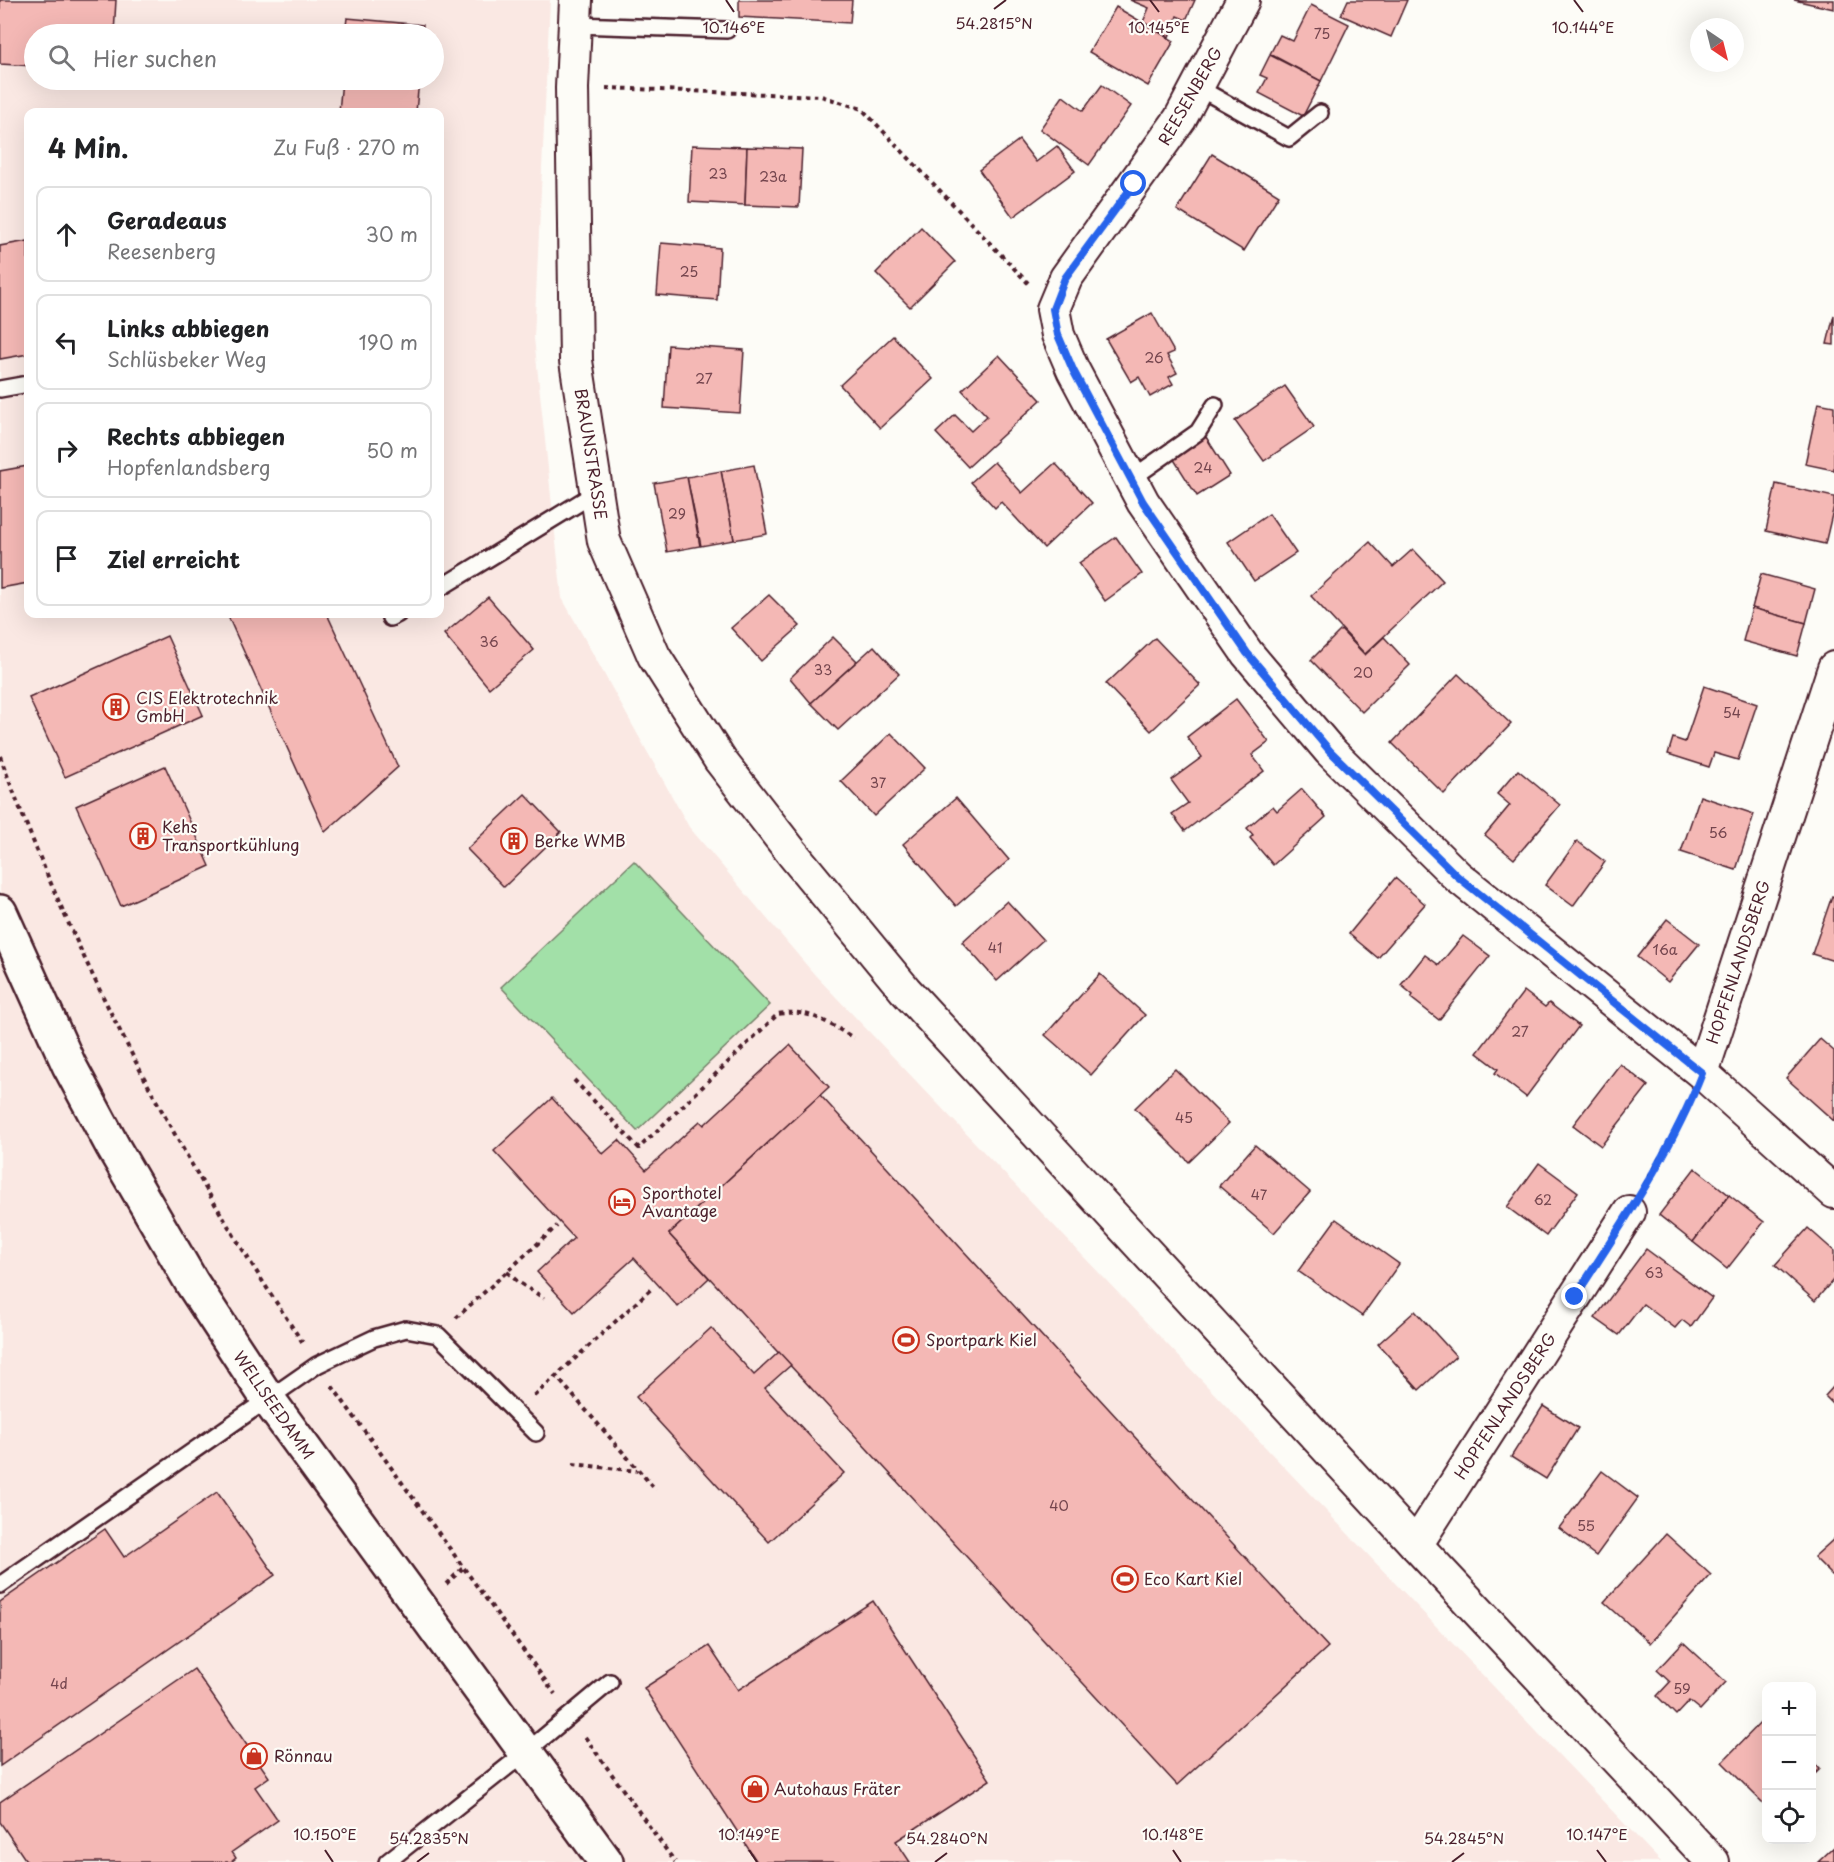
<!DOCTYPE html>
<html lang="de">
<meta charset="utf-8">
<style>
body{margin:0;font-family:"Playpen Sans",sans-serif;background:#f2f2f2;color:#202124}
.controls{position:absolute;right:18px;bottom:18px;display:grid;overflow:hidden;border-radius:12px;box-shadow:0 6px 24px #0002}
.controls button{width:54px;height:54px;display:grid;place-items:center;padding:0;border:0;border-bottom:2px solid #e0e0e0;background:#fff;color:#202124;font:30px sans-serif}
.compass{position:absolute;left:1690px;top:18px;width:54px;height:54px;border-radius:50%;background:#fff;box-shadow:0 6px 24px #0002;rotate:145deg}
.stop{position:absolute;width:18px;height:18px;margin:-14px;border:4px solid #2563eb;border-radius:50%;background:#fff}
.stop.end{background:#2563eb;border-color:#fff;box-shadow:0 2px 6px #0008}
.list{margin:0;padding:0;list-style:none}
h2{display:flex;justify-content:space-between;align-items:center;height:78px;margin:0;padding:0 24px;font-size:26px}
h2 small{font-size:20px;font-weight:400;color:#757577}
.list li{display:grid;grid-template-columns:39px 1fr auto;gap:18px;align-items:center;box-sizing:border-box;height:96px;margin:0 12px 12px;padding:0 12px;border:2px solid #e0e0e0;border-radius:12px}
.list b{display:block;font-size:22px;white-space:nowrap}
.list p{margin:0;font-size:20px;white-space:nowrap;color:#757577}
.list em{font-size:20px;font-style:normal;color:#757577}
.icon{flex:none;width:33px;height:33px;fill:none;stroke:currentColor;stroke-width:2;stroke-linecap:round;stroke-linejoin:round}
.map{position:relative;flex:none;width:1834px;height:1862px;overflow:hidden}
.search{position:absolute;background:#fff;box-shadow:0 6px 24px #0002;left:24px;top:24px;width:420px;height:66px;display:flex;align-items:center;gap:15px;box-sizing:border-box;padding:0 21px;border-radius:33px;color:#757577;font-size:22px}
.panel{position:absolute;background:#fff;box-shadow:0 6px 24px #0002;left:24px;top:108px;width:420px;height:510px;border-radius:12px}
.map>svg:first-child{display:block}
.built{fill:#fae8e3;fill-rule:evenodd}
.green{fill:#a2e0a8;stroke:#76806a;stroke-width:1.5}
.building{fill:#f4b8b5;stroke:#4a1f2b;stroke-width:1.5}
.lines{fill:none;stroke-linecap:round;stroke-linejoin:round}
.lane-casing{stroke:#4a1f2b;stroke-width:20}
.street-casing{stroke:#4a1f2b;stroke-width:36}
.secondary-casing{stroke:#4a1f2b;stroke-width:38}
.path{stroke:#4a1f2b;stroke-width:4;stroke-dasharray:4.5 4.5;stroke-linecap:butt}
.lane{stroke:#fdfcf7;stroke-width:15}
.street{stroke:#fdfcf7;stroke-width:32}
.secondary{stroke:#fdfcf7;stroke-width:33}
.route{stroke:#2563eb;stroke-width:8}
.ticks{fill:none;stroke:#4a1f2b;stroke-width:2}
.labels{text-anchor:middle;stroke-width:4.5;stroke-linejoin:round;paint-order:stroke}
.number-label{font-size:14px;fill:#74454e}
.street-label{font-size:16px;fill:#4a1f2b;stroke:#fdfcf7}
.poi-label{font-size:16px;fill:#4a1f2b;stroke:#fdfcf7;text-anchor:start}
.ticks-label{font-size:15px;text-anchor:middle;fill:#4a1f2b;stroke:#fdfcf7;stroke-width:4.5;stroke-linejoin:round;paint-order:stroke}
</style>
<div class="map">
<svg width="1834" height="1862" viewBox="0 0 1834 1862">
<rect width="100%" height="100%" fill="#fdfcf7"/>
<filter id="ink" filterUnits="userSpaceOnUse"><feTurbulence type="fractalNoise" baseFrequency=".0167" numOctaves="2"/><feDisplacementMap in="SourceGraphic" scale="12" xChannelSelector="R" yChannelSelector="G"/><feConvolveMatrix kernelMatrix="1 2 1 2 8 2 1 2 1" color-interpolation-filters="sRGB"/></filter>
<g filter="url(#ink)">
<path class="built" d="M0 0H550L534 338 562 598 689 827 815 975 1661 1862H0ZM34 34H434V80H34ZM28 112H440V614H28Z"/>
<path class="green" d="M634 861 770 1005 637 1131 501 987Z"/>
<g class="building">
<path d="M0 0H116L114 34H34V66L0 64Z"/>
<path d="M739 0H852L850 23 739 17Z"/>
<path d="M1130 0H1195L1186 20 1177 16 1169 37 1143 22 1149 8Z"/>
<path d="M1348 0H1407L1391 37 1341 15Z"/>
<path d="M1794 0H1834V9Z"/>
<path d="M1311 5 1349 24 1321 81 1270 54 1280 35 1293 41Z"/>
<path d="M1116 7 1174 41 1148 86 1089 52Z"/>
<path d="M347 18 423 25 422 34H345Z"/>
<path d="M1270 55 1321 81 1303 116 1259 93 1267 78 1260 75Z"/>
<path d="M342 80H419L416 112H339Z"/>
<path d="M1102 85 1131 106 1089 165 1040 129 1063 96 1083 111Z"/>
<path d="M1019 140 1036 162 1057 146 1075 171 1013 217 979 170Z"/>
<path d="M692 145 747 147 745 205 689 202Z"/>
<path d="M747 147 802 149 799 207 745 205Z"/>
<path d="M1212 154 1279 195 1244 251 1177 210Z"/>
<path d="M921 227 955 262 910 307 876 273Z"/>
<path d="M28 241V354L0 359V246Z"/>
<path d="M661 243 720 248 717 300 657 295Z"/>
<path d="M1152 313 1174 352 1167 355 1177 373 1169 377 1173 384 1150 397 1139 377 1131 382 1106 339Z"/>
<path d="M1834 315V345L1827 344Z"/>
<path d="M893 336 933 379 880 428 840 385Z"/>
<path d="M668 345 744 350 740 413 664 408Z"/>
<path d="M999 355 1041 400 968 467 936 433 955 415 971 431 987 416 962 390Z"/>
<path d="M1285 386 1314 427 1264 461 1235 421Z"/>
<path d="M1818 403 1834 406V470L1805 464Z"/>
<path d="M1206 437 1230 475 1197 496 1173 458Z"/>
<path d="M994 462 1022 493 1055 463 1092 503 1044 548 1001 502 995 508 971 482Z"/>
<path d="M754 465 767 534 734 540 721 471Z"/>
<path d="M28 466V583L0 588V471Z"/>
<path d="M721 471 734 540 701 546 687 477Z"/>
<path d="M687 477 700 546 667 552 654 483Z"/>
<path d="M1776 484 1834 497V506L1825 544 1766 531Z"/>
<path d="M1269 514 1296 553 1254 581 1228 542Z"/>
<path d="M1116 537 1142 574 1105 601 1079 563Z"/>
<path d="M1370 542 1393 567 1413 549 1443 581 1365 654 1311 596Z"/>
<path d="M1761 574 1815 589 1806 623 1752 608Z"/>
<path d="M769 595 800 626 761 661 731 628Z"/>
<path d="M488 597 534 650 489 688 444 634Z"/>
<path d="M1752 608 1806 623 1797 656 1743 641Z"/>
<path d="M227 614H327L398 767 325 832Z"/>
<path d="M1341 630 1365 655 1384 637 1410 665 1362 712 1311 660Z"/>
<path d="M167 636 203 715 65 777 29 698Z"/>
<path d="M833 637 857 661 811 703 790 678Z"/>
<path d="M1155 638 1200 685 1151 731 1106 684Z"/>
<path d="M874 646 899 674 838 730 811 703Z"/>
<path d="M1458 674 1511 724 1444 794 1392 743Z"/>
<path d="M1704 686 1757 704 1738 760 1714 753 1709 767 1668 754 1673 738 1685 742Z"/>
<path d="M1236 699 1269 742 1252 755 1264 771 1185 831 1172 814 1188 803 1171 780 1202 757 1187 737Z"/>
<path d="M891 733 925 768 874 816 841 781Z"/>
<path d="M165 766 210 866 121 906 76 806Z"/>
<path d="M1518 770 1560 805 1514 859 1485 835 1510 805 1497 794Z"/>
<path d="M1302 789 1326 817 1273 865 1250 838 1253 835 1247 828 1273 806 1277 811Z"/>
<path d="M525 794 561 832 504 887 467 849Z"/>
<path d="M1700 796 1754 814 1736 870 1681 852Z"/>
<path d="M956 798 1009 860 956 906 903 844Z"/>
<path d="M1577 841 1605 862 1573 906 1545 885Z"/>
<path d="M1395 878 1425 904 1378 958 1349 934Z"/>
<path d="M1832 896 1834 897V961L1812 954Z"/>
<path d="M1007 901 1043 940 997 981 962 942Z"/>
<path d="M1667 919 1699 944 1668 982 1637 957Z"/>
<path d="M1463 936 1490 956 1439 1020 1411 998 1413 995 1401 985 1425 955 1439 965Z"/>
<path d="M1100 974 1145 1015 1091 1075 1045 1035Z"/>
<path d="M1524 991 1545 1007 1549 1003 1579 1026 1526 1097 1495 1073 1498 1069 1477 1053Z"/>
<path d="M1820 1039 1834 1051V1121L1786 1078Z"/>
<path d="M790 1045 829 1087 669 1234 709 1278 678 1307 634 1258 574 1312 537 1272 574 1238 494 1151 552 1098 603 1154 619 1140 646 1170 700 1121 704 1125Z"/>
<path d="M1620 1064 1648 1086 1601 1146 1573 1125Z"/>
<path d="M1175 1069 1229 1123 1189 1162 1135 1108Z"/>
<path d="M820 1095 1328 1647 1177 1785 669 1234Z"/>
<path d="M1255 1145 1310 1192 1274 1233 1219 1186Z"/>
<path d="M1539 1163 1578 1192 1546 1236 1507 1207Z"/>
<path d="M1695 1168 1729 1195 1693 1242 1659 1215Z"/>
<path d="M1729 1195 1764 1222 1727 1269 1693 1242Z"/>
<path d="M1336 1219 1399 1264 1362 1316 1298 1271Z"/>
<path d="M1808 1228 1834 1251V1279L1815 1301 1775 1265Z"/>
<path d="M1646 1249 1712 1298 1691 1327 1682 1320 1675 1328 1643 1304 1619 1335 1595 1318Z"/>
<path d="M1415 1311 1456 1356 1419 1390 1378 1344Z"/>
<path d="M711 1328 754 1375 779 1352 791 1365 765 1388 844 1473 769 1542 636 1397Z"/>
<path d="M1834 1386V1405L1825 1396Z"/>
<path d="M1543 1406 1578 1428 1546 1479 1511 1457Z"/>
<path d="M1602 1471 1638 1498 1596 1556 1559 1528Z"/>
<path d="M217 1492 275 1575 0 1766V1602L105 1529 124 1557Z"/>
<path d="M1666 1534 1711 1575 1650 1643 1604 1602Z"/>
<path d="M1834 1539V1577L1814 1557Z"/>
<path d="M873 1601 990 1780 896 1841 910 1862H757L644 1688 709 1646 738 1690Z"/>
<path d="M1683 1642 1726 1682 1700 1710 1689 1701 1676 1715 1657 1696 1670 1682 1657 1670Z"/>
<path d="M194 1669 269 1777 255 1787 278 1820 232 1852 236 1858 231 1862H27L0 1822V1802Z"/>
<path d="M1766 1717V1806L1722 1762Z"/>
<path d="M1812 1761 1820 1769 1812 1777Z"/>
<path d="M1834 1847V1862H1818Z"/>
</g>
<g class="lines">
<defs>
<g id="lane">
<path d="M575 25 727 30"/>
<path d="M1197 87 1289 138 1320 113"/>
<path d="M0 389 28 384"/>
<path d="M1131 479 1198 432 1215 405"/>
<path d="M440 588 597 492"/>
<path d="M390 618 398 614"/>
<path d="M0 1585 317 1365 374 1338 406 1329 438 1335 536 1433"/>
<path d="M387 1862 526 1752 610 1682"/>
</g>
<g id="street">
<path d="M576 0 572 88 576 361 604 541 654 656 720 760 793 854 905 990 1416 1545 1713 1862"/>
<path d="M1243 0 1180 119 1066 278 1053 309 1058 335 1073 370 1143 502 1247 653 1330 751 1457 876 1702 1073 1834 1192"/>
<path d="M1702 1073 1834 668"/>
<path d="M1416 1545 1629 1212"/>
</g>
<path id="secondary" d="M0 912 69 1065 113 1147 192 1283 268 1399 606 1862"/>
</defs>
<use href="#lane" class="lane-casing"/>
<use href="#street" class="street-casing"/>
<use href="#secondary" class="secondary-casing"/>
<g class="path">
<path d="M606 88 821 96 862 109 1028 283"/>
<path d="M0 756C76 962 180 1160 303 1343"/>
<path d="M574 1080 639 1148 778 1014C810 1008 827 1023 854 1038"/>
<path d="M1645 1185 1688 1108"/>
<path d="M507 1272 518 1282 544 1298"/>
<path d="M456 1318 557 1226"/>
<path d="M555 1375 656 1490"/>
<path d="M332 1386 555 1694"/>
<path d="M534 1396 651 1289"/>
<path d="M573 1464 637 1471"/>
<path d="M446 1584 463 1568"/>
<path d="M585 1737 675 1862"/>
</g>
<use href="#lane" class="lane"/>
<use href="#street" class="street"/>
<use href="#secondary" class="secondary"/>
</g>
</g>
<g class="lines" filter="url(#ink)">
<path class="route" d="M1134 184 1065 278 1053 309 1058 335 1073 370 1143 502 1247 653 1330 751 1457 876 1702 1073C1671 1153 1621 1225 1575 1297"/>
</g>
<path class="ticks" d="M726 0 734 12M1150 0 1159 12M1574 0 1583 12M994 9 1006 0M325 1850 333 1862M749 1850 757 1862M1173 1850 1181 1862M1597 1850 1606 1862M417 1862 429 1853M935 1862 947 1853M1452 1862 1464 1853"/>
<defs>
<symbol id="building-ring" viewBox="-11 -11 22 22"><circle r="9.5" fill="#fdfcf7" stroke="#c8321e" stroke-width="1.5"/><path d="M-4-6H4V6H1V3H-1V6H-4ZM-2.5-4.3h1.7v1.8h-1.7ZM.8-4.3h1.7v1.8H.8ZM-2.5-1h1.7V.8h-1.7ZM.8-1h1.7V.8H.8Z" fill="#c8321e"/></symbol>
<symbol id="hotel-ring" viewBox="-11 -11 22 22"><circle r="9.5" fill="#fdfcf7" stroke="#c8321e" stroke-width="1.5"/><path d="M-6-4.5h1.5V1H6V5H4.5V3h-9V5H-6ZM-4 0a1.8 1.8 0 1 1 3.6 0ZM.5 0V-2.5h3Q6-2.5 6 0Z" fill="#c8321e"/></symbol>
<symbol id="stadium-ring" viewBox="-11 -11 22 22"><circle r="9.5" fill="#fdfcf7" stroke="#c8321e" stroke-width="1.5"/><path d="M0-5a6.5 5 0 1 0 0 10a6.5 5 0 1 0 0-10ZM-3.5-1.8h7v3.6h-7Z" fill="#c8321e"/></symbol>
<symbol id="shop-ring" viewBox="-11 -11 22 22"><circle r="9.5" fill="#fdfcf7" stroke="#c8321e" stroke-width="1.5"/><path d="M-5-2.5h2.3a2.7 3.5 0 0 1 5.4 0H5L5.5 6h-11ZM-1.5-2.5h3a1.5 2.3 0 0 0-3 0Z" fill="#c8321e"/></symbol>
</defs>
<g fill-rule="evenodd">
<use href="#building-ring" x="101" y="692" width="30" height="30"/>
<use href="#building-ring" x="128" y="821" width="30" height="30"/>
<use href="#building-ring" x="499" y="826" width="30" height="30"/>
<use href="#hotel-ring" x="607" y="1187" width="30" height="30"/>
<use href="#stadium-ring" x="891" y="1325" width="30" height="30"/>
<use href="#stadium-ring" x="1110" y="1564" width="30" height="30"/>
<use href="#shop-ring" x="239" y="1741" width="30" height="30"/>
<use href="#shop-ring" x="740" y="1774" width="30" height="30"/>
</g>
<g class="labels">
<g class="number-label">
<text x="1322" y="39">75</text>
<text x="718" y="179">23</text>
<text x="773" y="182">23a</text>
<text x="689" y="277">25</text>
<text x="1154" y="363">26</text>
<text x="704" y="384">27</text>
<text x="1203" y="473">24</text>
<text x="677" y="519">29</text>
<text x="489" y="647">36</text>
<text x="823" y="675">33</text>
<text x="1363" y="678">20</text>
<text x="1732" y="718">54</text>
<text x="878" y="788">37</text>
<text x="1718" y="838">56</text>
<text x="995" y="953">41</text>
<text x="1665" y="955">16a</text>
<text x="1520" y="1037">27</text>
<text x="1184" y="1123">45</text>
<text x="1259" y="1200">47</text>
<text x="1543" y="1205">62</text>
<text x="1654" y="1278">63</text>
<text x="1059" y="1511">40</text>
<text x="1586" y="1531">55</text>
<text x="59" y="1689">4d</text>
<text x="1682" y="1694">59</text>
</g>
<g class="street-label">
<text transform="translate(1190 96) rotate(-60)" y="6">REESENBERG</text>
<text transform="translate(591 454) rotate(81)" y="6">BRAUNSTRASSE</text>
<text transform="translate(1738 962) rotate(-72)" y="6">HOPFENLANDSBERG</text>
<text transform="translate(274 1405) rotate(55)" y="6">WELLSEEDAMM</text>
<text transform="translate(1505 1406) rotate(-57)" y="6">HOPFENLANDSBERG</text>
</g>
<g class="poi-label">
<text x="136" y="704">CIS Elektrotechnik<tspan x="136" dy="18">GmbH</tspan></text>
<text x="162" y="833">Kehs<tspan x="162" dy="18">Transportkühlung</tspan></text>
<text x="534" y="847">Berke WMB</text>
<text x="642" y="1199">Sporthotel<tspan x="642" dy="18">Avantage</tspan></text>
<text x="926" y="1346">Sportpark Kiel</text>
<text x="1144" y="1585">Eco Kart Kiel</text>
<text x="274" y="1762">Rönnau</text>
<text x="774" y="1795">Autohaus Fräter</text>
</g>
</g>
<g class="ticks-label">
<text x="994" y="29">54.2815°N</text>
<text x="734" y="33">10.146°E</text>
<text x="1159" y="33">10.145°E</text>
<text x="1583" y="33">10.144°E</text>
<text x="325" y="1840">10.150°E</text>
<text x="749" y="1840">10.149°E</text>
<text x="1173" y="1840">10.148°E</text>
<text x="1597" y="1840">10.147°E</text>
<text x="429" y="1844">54.2835°N</text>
<text x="947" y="1844">54.2840°N</text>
<text x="1464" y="1844">54.2845°N</text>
</g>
</svg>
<div class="controls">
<button>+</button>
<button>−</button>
<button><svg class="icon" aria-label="locate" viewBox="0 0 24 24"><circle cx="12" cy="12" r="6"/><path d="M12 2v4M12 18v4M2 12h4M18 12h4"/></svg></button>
</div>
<svg class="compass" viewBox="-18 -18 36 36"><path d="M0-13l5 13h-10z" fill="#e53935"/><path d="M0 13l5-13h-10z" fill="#757577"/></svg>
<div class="stop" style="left:1134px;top:184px"></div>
<div class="stop end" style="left:1575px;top:1297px"></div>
<div class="search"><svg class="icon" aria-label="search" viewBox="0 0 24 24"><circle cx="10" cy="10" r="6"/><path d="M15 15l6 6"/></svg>Hier suchen</div>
<section class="panel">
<h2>4 Min.<small>Zu Fuß · 270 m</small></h2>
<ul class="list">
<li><svg class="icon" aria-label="ahead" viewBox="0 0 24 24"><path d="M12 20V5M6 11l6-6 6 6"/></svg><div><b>Geradeaus</b><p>Reesenberg</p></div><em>30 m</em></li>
<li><svg class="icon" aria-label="left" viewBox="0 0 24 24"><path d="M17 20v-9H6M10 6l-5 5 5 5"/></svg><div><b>Links abbiegen</b><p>Schlüsbeker Weg</p></div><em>190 m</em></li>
<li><svg class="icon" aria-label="right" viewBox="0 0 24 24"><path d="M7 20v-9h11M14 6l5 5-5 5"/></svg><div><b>Rechts abbiegen</b><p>Hopfenlandsberg</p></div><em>50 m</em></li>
<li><svg class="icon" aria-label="arrive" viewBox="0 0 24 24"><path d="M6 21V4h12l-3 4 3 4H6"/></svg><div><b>Ziel erreicht</b></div></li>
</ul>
</section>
</div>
